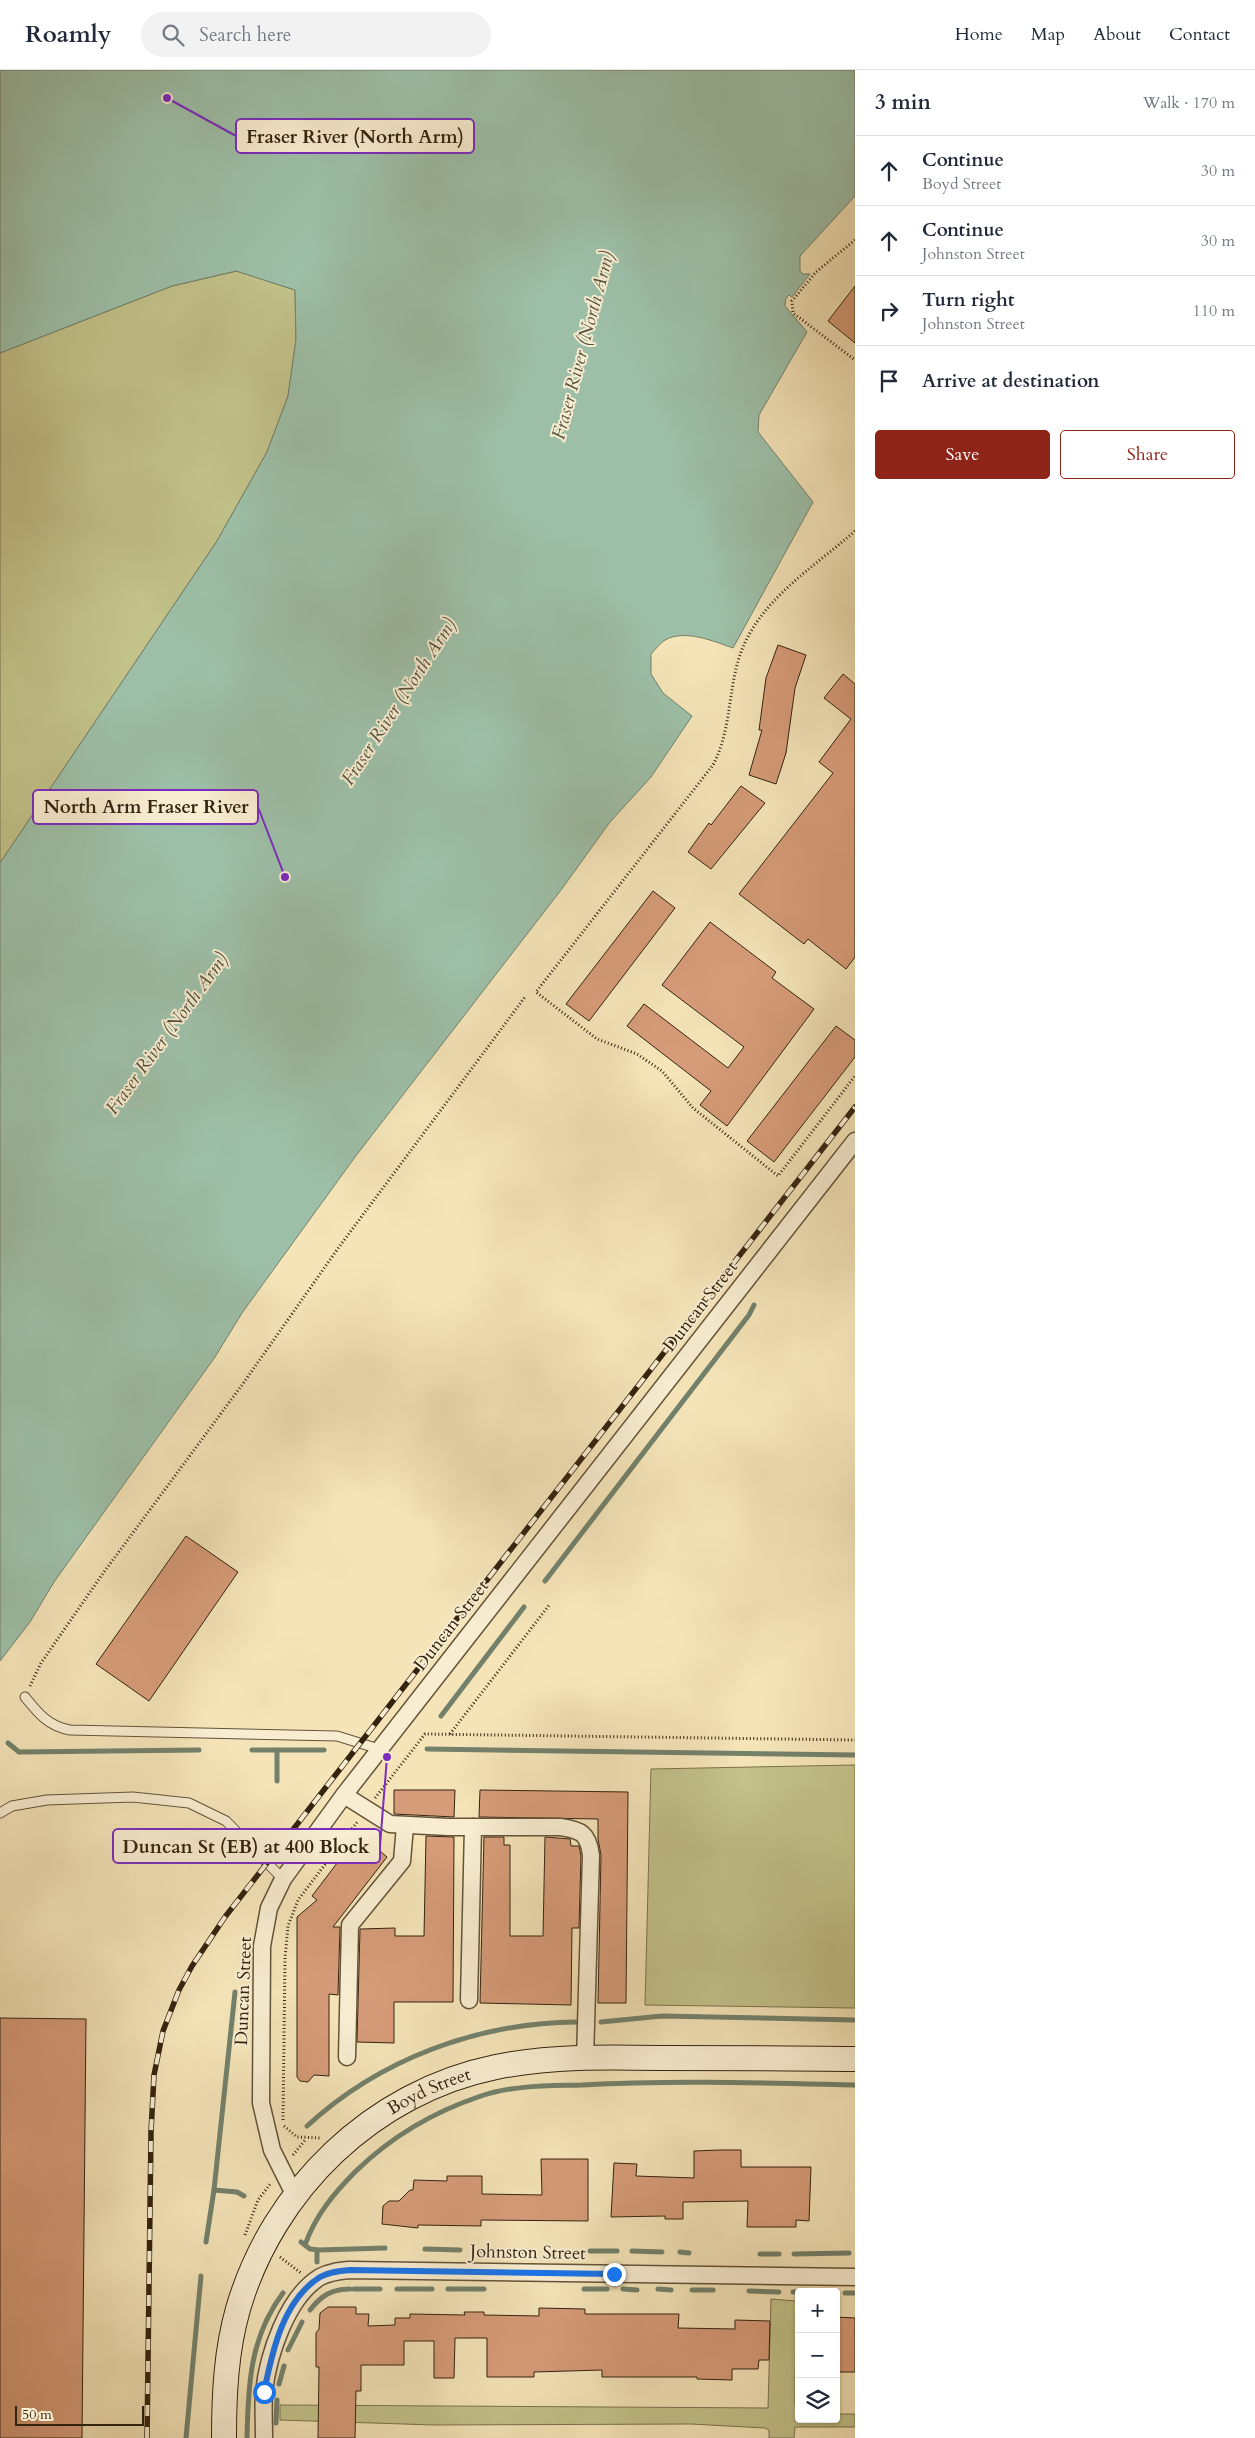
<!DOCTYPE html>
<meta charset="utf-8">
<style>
body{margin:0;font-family:Cardo,serif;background:#f2f2f3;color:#1f2937}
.controls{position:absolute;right:15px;bottom:15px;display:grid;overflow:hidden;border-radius:5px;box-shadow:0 1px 4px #0004}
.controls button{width:45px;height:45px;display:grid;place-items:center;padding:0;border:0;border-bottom:1px solid #e0e1e3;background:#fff;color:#1f2937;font:25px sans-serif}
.scale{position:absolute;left:15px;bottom:12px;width:129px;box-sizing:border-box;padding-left:5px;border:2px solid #34230f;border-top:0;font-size:14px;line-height:18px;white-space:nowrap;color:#34230f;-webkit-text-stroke:4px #f8edd1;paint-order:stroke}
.stop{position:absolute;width:15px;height:15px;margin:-11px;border:4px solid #1a73e8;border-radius:50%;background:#fff}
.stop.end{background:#1a73e8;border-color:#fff;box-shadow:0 1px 5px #0008}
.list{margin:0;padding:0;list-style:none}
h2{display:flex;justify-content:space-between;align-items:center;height:65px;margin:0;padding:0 20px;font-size:21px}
h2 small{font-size:16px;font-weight:400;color:#747a83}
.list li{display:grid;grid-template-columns:32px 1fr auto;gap:15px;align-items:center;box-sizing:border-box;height:70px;padding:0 20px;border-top:1px solid #e0e1e3}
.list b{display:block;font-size:19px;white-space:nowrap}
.list p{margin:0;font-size:16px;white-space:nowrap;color:#747a83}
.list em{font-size:16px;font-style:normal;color:#747a83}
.actions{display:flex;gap:10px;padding:15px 20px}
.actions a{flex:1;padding:11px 0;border:1px solid #8f2418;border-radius:5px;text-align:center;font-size:18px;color:#8f2418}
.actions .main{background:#8f2418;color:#fff}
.icon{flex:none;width:28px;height:28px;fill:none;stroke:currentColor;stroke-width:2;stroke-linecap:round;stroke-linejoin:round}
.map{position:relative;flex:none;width:855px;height:2368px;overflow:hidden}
header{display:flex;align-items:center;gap:30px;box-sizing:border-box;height:70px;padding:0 25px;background:#fff;border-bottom:1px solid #e0e1e3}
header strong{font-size:24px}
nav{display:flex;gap:28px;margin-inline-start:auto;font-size:18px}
.search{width:350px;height:45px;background:#f2f2f3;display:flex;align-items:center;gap:12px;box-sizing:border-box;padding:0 18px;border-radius:28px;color:#747a83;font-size:19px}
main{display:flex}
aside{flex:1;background:#fff}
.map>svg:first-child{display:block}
.green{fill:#c2c28a;stroke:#7b724c}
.water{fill:#9dbfa8;stroke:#73816b}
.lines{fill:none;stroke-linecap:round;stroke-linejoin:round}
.stream{stroke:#73816b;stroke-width:5}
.building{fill:#d69b78;stroke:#34230f}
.service-casing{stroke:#645339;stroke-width:11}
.minor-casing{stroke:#645339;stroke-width:19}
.secondary-casing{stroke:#34230f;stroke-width:26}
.path{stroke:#34230f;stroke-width:3;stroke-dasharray:1 2.5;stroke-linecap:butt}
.service{stroke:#f8edd1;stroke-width:9}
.minor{stroke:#f8edd1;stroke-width:16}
.secondary{stroke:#f8edd1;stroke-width:24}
.rail-casing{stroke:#34230f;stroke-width:5.5}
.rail{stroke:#f8edd1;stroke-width:4;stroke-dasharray:11;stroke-linecap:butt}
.route{stroke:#1a73e8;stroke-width:6}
.labels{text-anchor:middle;stroke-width:4;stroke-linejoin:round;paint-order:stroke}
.street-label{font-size:18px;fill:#34230f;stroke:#f8edd1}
.water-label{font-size:19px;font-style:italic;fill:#54523d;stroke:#f8edd1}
.leader{fill:none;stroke:#7b2cbf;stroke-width:2}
.callout-dot{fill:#7b2cbf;stroke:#f8edd1;stroke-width:2}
.callout{fill:#f8edd1;stroke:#7b2cbf;stroke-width:2}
.callout-label{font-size:19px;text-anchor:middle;font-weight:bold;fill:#34230f}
</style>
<header>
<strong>Roamly</strong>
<div class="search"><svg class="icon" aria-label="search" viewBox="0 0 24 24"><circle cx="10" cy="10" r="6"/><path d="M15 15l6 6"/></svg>Search here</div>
<nav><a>Home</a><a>Map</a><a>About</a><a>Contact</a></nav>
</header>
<main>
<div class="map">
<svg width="855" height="2368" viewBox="0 0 855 2368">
<rect width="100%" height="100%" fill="#f4e4b8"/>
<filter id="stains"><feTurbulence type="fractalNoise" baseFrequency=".004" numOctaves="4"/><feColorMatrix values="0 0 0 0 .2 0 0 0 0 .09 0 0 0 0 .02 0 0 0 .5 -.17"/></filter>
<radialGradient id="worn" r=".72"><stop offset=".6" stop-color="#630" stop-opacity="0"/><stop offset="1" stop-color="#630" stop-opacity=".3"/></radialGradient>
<g class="green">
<path d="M237 201 295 220 296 270 288 326 267 382 217 471 0 793V283L172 216Z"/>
<path d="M855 1695V1938L645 1935 651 1699Z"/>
<path d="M771 2229 796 2231 795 2333 799 2349H836V2344H855V2357H795L794 2368H769V2360L765 2358 691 2354 434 2355 280 2350V2335L768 2338Z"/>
</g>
<path class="water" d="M0 0H855V126L800 186V201L803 204H810L792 227 789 225 786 228 785 236 807 262 759 345 758 362 813 432 733 578C713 571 685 559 665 570 660 573 655 580 651 584V604L663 623 692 646 651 707 610 752 561 820 355 1087 242 1243 215 1287 54 1512 30 1552 0 1591V793L217 471 267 382 288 326 296 270 295 220 236 201 172 216 0 283Z"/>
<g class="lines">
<g class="stream">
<path d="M545 1511 749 1245 754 1235"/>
<path d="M441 1646 524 1537"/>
<path d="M8 1673 19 1682 199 1680"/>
<path d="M427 1679 855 1685"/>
<path d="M252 1680H324"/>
<path d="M277 1680V1711"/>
<path d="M601 1952 662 1946 855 1950"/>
<path d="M307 2056C380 1989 477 1953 576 1952"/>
<path d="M214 2120 237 2122 244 2126"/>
<path d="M206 2172 214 2120 235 1922"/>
<path d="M301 2172 310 2179 319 2180 385 2178"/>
<path d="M305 2175C315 2146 334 2123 356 2101 392 2066 433 2042 481 2026 513 2015 549 2016 582 2015 673 2010 764 2013 855 2015"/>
<path d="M425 2179 460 2180"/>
<path d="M317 2180V2192"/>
<path d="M479 2181H496"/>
<path d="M590 2181H617"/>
<path d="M632 2181 662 2182"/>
<path d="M514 2182 533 2181"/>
<path d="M680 2182 689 2183"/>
<path d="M760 2184H779"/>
<path d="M794 2184 849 2183"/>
<path d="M354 2219H380"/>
<path d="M397 2219H432"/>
<path d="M448 2219H484"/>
<path d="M584 2219H607"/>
<path d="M623 2219 637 2220"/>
<path d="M658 2219 671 2220"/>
<path d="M692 2220H713"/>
<path d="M749 2221 779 2222"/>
<path d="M793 2222H799"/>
<path d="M845 2223H855"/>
<path d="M310 2240C321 2226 331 2219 350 2219"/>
<path d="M288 2280 302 2252"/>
<path d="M279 2314 284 2296"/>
<path d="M276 2353 277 2330"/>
<path d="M186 2368 201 2206"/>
<path d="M247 2368C248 2315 250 2267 283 2223"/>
</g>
</g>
<g class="building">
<path d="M855 216V273L828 251Z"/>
<path d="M778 575 806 585 795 618 786 683 776 714 749 705 762 660H759L766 608Z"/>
<path d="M843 604 855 614V887L846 899 808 869 804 874 739 824 833 703 819 692 851 649 824 628Z"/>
<path d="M741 716 765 733 711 799 688 782 709 753 711 755Z"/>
<path d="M653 821 675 838 589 951 566 934Z"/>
<path d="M710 852 776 902 772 908 814 939 727 1056 700 1035 711 1021 627 956 644 934 728 998 744 977 662 915Z"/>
<path d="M836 956 855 970V987L774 1092 747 1071Z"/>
<path d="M186 1466 238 1502 149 1631 96 1594Z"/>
<path d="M394 1720H455L454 1747 394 1744Z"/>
<path d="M480 1720 628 1722 626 1933H598L601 1785 598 1769V1749L479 1747Z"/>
<path d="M360 1763H366L375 1769 374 1776 387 1787 333 1857H340L338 1925 329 1924V2006L314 2005 308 2012 300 2011 297 2007V1847L317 1830 312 1826Z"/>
<path d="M426 1766 454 1767 453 1932H394V1973L357 1972 360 1859 395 1858V1866H424Z"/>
<path d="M484 1767H504V1775H510V1866H543L545 1767 570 1769 571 1776H579L581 1786 579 1858H572L571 1935 480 1933Z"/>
<path d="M0 1948 86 1949 82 2368H0Z"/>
<path d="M720 2080H741V2097H811L809 2151 796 2150V2157H747L748 2131 683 2132V2149H665V2146L611 2147 614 2093 637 2094 636 2106 694 2108V2081Z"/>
<path d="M541 2089H588V2151L481 2150V2156L418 2155V2158L382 2154 383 2136 389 2131H399L410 2120H413L414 2110 447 2111V2106H482V2124L542 2125Z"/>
<path d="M328 2237H356V2244H369L368 2256 395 2255V2248H410V2244L465 2245 464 2242H484V2245L539 2246V2238L585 2239V2244H679L678 2258 735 2259V2250L770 2251 769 2290H759L758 2299H732V2310L697 2309V2307H602V2300L534 2302V2307H487V2268H455L454 2308H434V2271H404V2295H361V2321H356L355 2368H318L319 2297H316V2263L319 2259 320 2243Z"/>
<path d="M836 2247 855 2248V2302H836Z"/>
</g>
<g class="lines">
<defs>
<g id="service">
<path d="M25 1627C38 1643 48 1656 70 1660L337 1666 379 1679"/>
<path d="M0 1743 12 1736 47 1730 133 1727 189 1733 226 1751 283 1809"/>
</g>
<g id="minor">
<path d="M344 1725 390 1754 448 1757H560C581 1760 588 1763 591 1785L585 1989"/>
<path d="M469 1930 473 1757"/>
<path d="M347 1987 350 1855 402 1791 405 1756"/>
<path d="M295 2126 272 2080 261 2033 262 1876 269 1838 283 1809 344 1725 855 1071"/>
<path d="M264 2368C264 2353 263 2337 264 2322 268 2285 287 2227 320 2207 329 2202 339 2201 349 2200L855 2207"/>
</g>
<g id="secondary">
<path id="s1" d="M224 2368C224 2325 226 2281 238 2239 273 2119 373 2022 496 1997 550 1986 606 1987 660 1988 725 1988 790 1988 855 1989"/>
</g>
</defs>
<use href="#service" class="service-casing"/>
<use href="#minor" class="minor-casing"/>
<use href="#secondary" class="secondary-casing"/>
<g class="path">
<path d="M855 170 816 202 792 231 793 243 855 290"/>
<path d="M855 461C812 499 757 531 739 588 728 623 731 661 713 695L536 922 597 969 637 984 662 1001 693 1038 778 1106 855 1006"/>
<path d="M30 1616 41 1593 104 1502 242 1315 339 1177 525 927"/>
<path d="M450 1664 550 1534"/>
<path d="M375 1728 425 1664 855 1670"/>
<path d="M283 2050 285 1888 288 1856 298 1830 358 1751"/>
<path d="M284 2056 297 2067 321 2068"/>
<path d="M293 2085 306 2069"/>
<path d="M245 2165 258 2130 271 2113"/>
<path d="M280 2187 301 2203"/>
</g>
<use href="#service" class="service"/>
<use href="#minor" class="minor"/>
<use href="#secondary" class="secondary"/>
<defs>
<path id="rail" d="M147 2368 151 2062 154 2005 163 1961 179 1920 192 1896 225 1847 855 1037"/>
</defs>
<use href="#rail" class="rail-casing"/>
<use href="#rail" class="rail"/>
</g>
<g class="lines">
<path class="route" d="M264 2322C272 2282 283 2230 320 2207 329 2202 339 2201 350 2200L614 2204"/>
</g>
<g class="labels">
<g class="street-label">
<text transform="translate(700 1236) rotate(-52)" y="6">Duncan Street</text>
<text transform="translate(451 1555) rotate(-52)" y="6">Duncan Street</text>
<text transform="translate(243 1921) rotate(-88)" y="6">Duncan Street</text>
<text dy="6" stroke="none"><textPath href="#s1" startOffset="430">Boyd Street</textPath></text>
<text transform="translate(528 2182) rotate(1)" y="6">Johnston Street</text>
</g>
<g class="water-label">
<text transform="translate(582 275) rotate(-75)" y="7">Fraser River (North Arm)</text>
<text transform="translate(398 631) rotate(-57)" y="7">Fraser River (North Arm)</text>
<text transform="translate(166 963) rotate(-54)" y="7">Fraser River (North Arm)</text>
</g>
</g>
<path class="leader" d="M167 28L236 66M285 807L258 737M387 1687L380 1776"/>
<g class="callout-dot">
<circle cx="167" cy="28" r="5"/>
<circle cx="285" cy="807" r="5"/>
<circle cx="387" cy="1687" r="5"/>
</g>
<g class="callout">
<rect x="236" y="49" width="238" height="34" rx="5"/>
<rect x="33" y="720" width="225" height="34" rx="5"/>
<rect x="113" y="1759" width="267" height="34" rx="5"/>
</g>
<g class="callout-label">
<text x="355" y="73">Fraser River (North Arm)</text>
<text x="146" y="743">North Arm Fraser River</text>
<text x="246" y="1783">Duncan St (EB) at 400 Block</text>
</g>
<rect width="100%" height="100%" filter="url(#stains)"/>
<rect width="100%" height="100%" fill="url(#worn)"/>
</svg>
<div class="controls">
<button>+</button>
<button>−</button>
<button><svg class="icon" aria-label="layers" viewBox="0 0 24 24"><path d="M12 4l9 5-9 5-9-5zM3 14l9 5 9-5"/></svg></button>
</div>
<div class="scale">50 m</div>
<div class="stop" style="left:264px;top:2322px"></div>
<div class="stop end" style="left:614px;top:2204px"></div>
</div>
<aside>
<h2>3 min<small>Walk · 170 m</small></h2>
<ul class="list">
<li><svg class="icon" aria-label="ahead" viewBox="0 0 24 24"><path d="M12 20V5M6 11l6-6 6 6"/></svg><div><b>Continue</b><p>Boyd Street</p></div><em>30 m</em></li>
<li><svg class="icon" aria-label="ahead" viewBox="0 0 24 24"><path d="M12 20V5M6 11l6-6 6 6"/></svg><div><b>Continue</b><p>Johnston Street</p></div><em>30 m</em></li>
<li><svg class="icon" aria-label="right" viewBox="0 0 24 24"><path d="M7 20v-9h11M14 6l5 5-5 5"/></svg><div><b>Turn right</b><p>Johnston Street</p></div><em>110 m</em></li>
<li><svg class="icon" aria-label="arrive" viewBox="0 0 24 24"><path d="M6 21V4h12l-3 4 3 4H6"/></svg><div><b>Arrive at destination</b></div></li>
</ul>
<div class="actions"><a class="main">Save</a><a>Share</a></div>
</aside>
</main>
